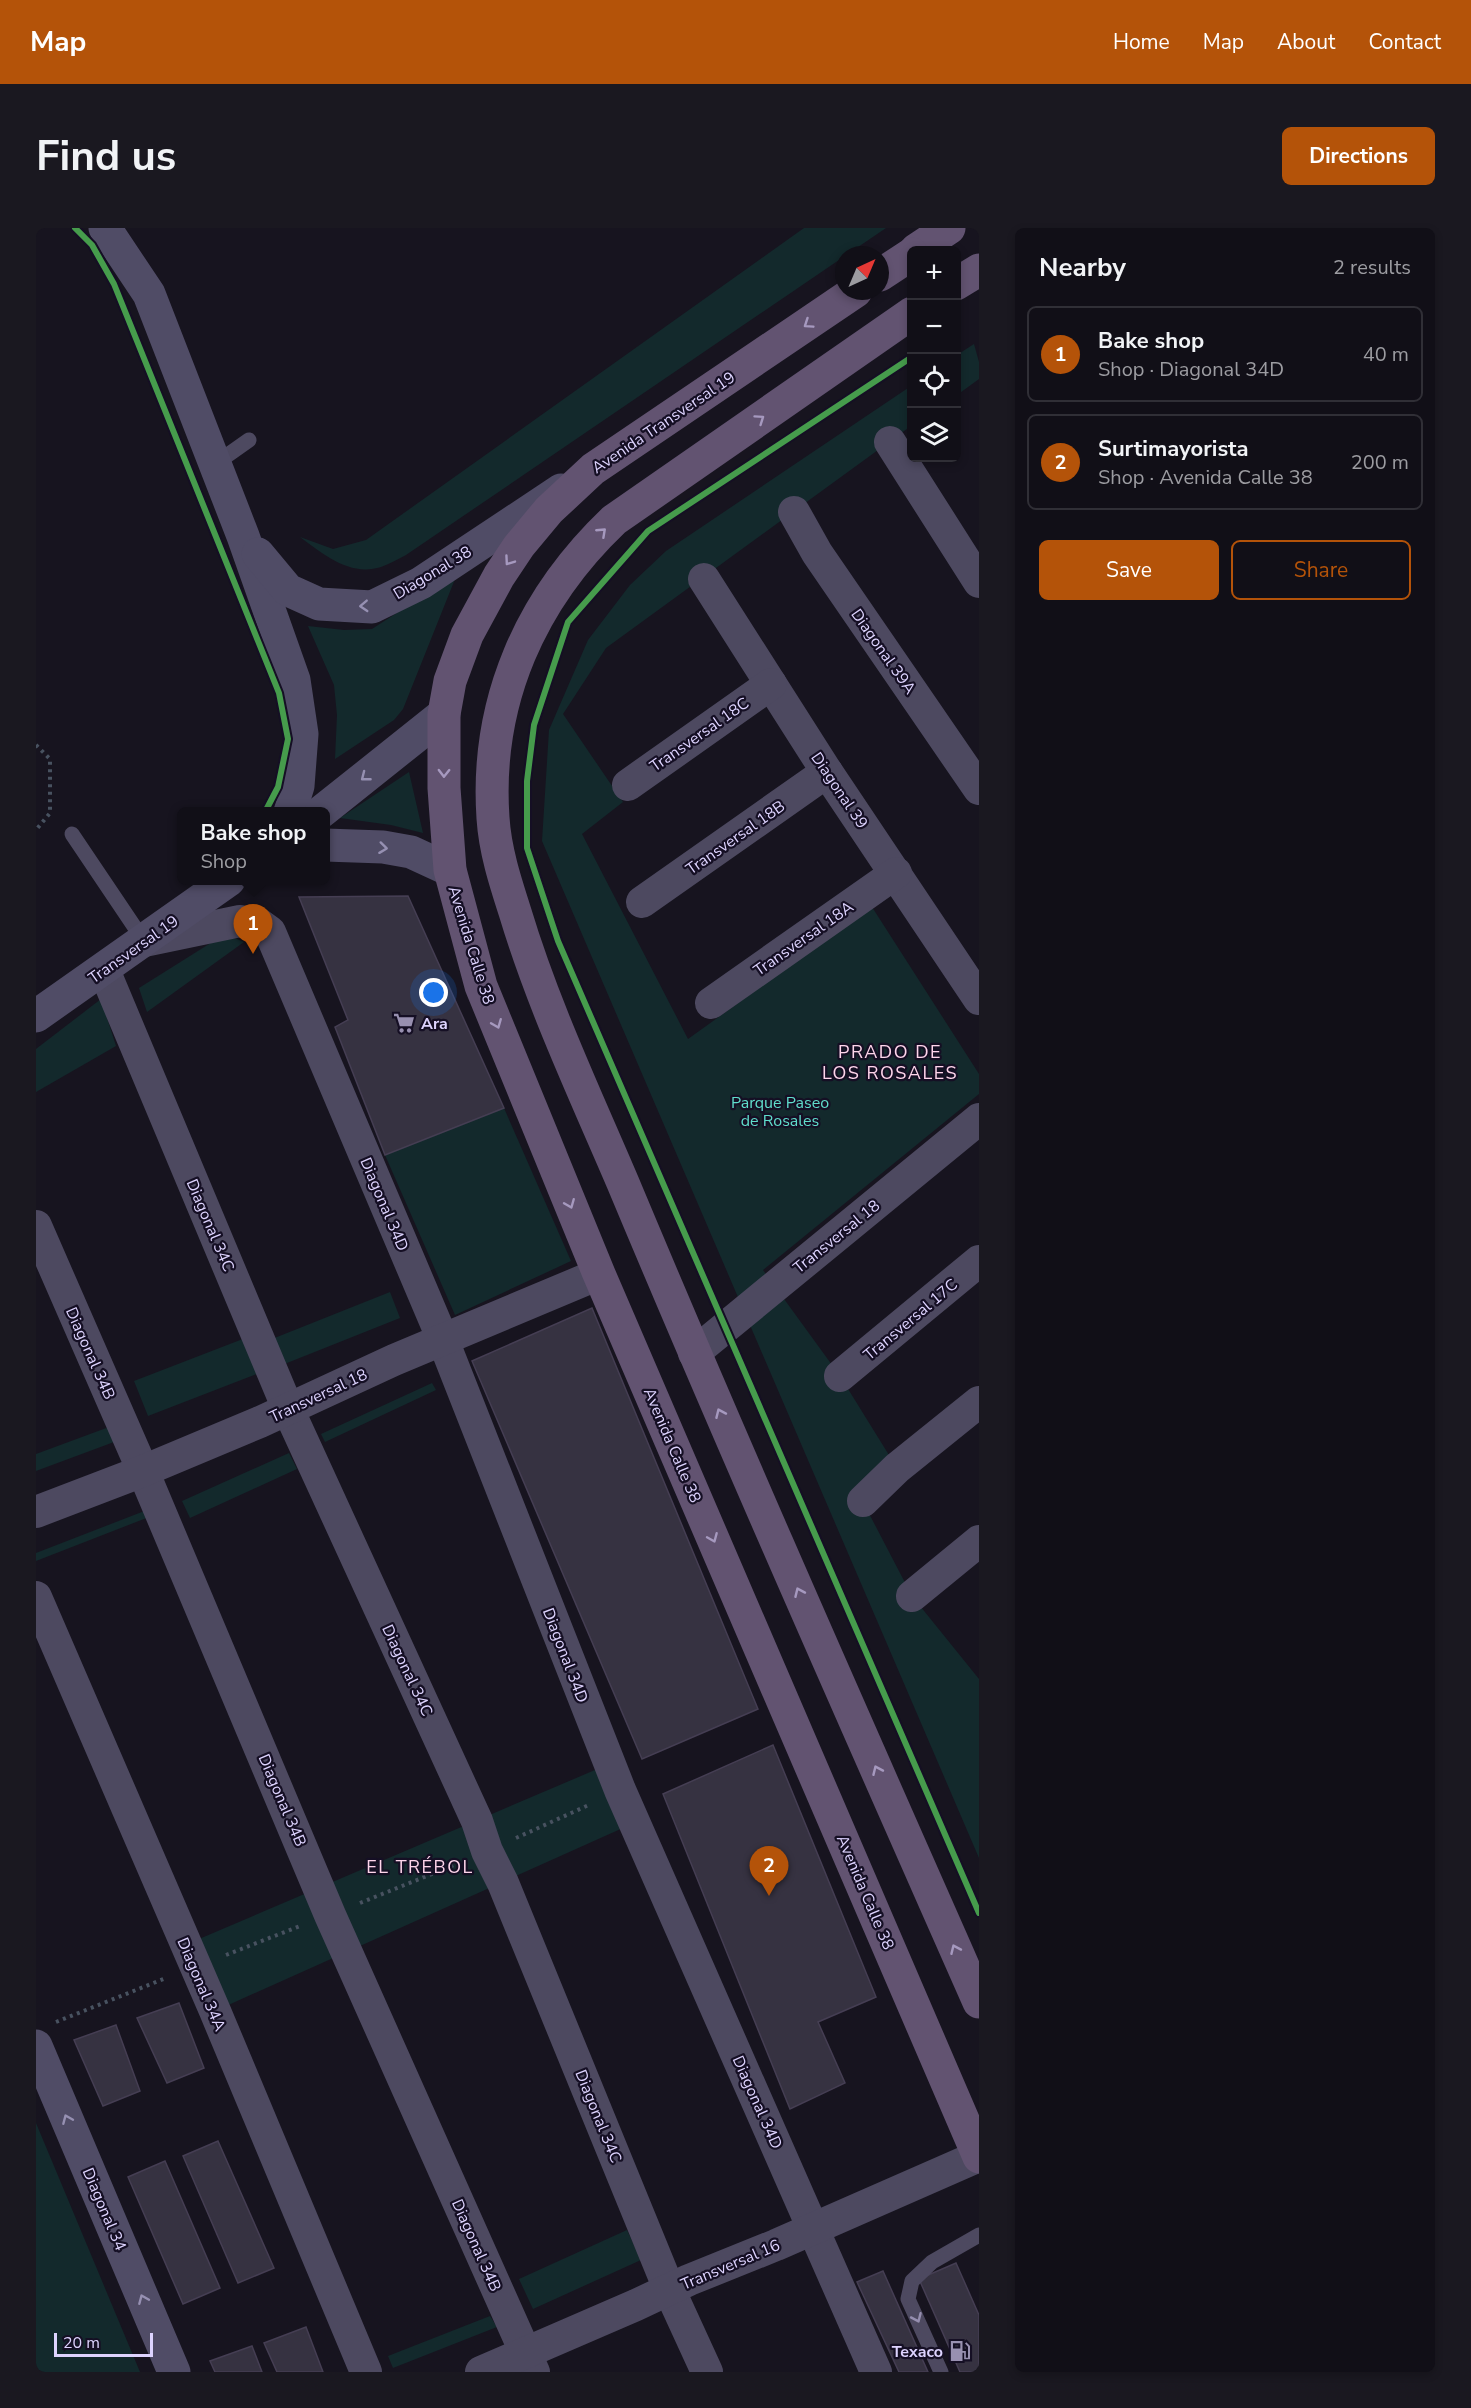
<!DOCTYPE html>
<meta charset="utf-8">
<style>
body{margin:0;font-family:"Nunito Sans",sans-serif;background:#1a1820;color:#f1f3f6}
.controls{position:absolute;right:18px;top:18px;display:grid;overflow:hidden;border-radius:9px;box-shadow:0 3px 9px #0003}
.controls button{width:54px;height:54px;display:grid;place-items:center;padding:0;border:0;border-bottom:2px solid #302f36;background:#110f17;color:#f1f3f6;font:30px sans-serif}
.compass{position:absolute;left:799px;top:18px;width:54px;height:54px;border-radius:50%;background:#110f17;box-shadow:0 3px 9px #0003;rotate:44deg}
.scale{position:absolute;left:18px;bottom:15px;width:99px;box-sizing:border-box;padding-left:6px;border:3px solid #ddd3fe;border-top:0;font-size:16px;line-height:21px;white-space:nowrap;color:#ddd3fe;-webkit-text-stroke:4px #150f24;paint-order:stroke}
.you{position:absolute;left:398px;top:765px;width:21px;height:21px;margin:-15px;border:4px solid #fff;border-radius:50%;background:#1a73e8;box-shadow:0 0 0 9px #1a73e833}
.badge{display:grid;place-items:center;width:39px;height:39px;border-radius:50%;background:#b45309;color:#fff;font-size:20px;font-weight:700}
.pin{position:absolute;translate:-50% -50px;filter:drop-shadow(0 2px 3px #0008)}
.pin::after{content:'';position:absolute;top:32px;width:21px;height:18px;background:inherit;clip-path:polygon(0 0,100% 0,50% 100%)}
.popup{position:absolute;left:141px;top:579px;width:153px;height:78px;box-sizing:border-box;display:grid;place-content:center;border-radius:9px;background:#110f17;filter:drop-shadow(0 2px 4px #0005);font-size:20px;white-space:nowrap;color:#9c9ca1}
.popup b{font-size:22px;color:#f1f3f6}
.popup::after{content:'';position:absolute;left:50%;top:100%;margin-left:-12px;border:12px solid transparent;border-top-color:#110f17}
.list{margin:0;padding:0;list-style:none}
h2{display:flex;justify-content:space-between;align-items:center;height:78px;margin:0;padding:0 24px;font-size:26px}
h2 small{font-size:20px;font-weight:400;color:#9c9ca1}
.list li{display:grid;grid-template-columns:39px 1fr auto;gap:18px;align-items:center;box-sizing:border-box;height:96px;margin:0 12px 12px;padding:0 12px;border:2px solid #302f36;border-radius:9px}
.list b{display:block;font-size:22px;white-space:nowrap}
.list p{margin:0;font-size:20px;white-space:nowrap;color:#9c9ca1}
.list em{font-size:20px;font-style:normal;color:#9c9ca1}
.actions{display:flex;gap:12px;padding:18px 24px}
.actions a{flex:1;padding:14px 0;border:2px solid #b45309;border-radius:9px;text-align:center;font-size:21px;color:#b45309}
.actions .main{background:#b45309;color:#fff}
.icon{flex:none;width:33px;height:33px;fill:none;stroke:currentColor;stroke-width:2;stroke-linecap:round;stroke-linejoin:round}
.map{position:relative;flex:none;width:943px;height:2144px;overflow:hidden;border-radius:9px}
header{display:flex;align-items:center;gap:36px;box-sizing:border-box;height:84px;padding:0 30px;background:#b45309;color:#fff}
header strong{font-size:28px}
nav{display:flex;gap:33px;margin-inline-start:auto;font-size:21px}
.intro{display:flex;align-items:center;justify-content:space-between;box-sizing:border-box;height:144px;padding:0 36px}
h1{margin:0;font-size:42px}
.button{padding:15px 27px;border-radius:9px;background:#b45309;color:#fff;font-size:21px;font-weight:700}
main{display:flex;gap:36px;padding:0 36px}
aside{flex:1;background:#110f17;border-radius:9px;box-shadow:0 3px 9px #0003}
.map>svg:first-child{display:block}
.green{fill:#13292c}
.building{fill:#363241;stroke:#453e53;stroke-width:1.5}
.lines{fill:none;stroke-linecap:round;stroke-linejoin:round}
.path{stroke:#485260;stroke-width:4;stroke-dasharray:3 4.5;stroke-linecap:butt}
.lane{stroke:#4d4960;stroke-width:15}
.street{stroke:#4d4960;stroke-width:32}
.secondary{stroke:#504c66;stroke-width:33}
.primary{stroke:#625371;stroke-width:33}
.cycleway-casing{stroke:#150f24;stroke-width:10}
.cycleway{stroke:#469c4c;stroke-width:6}
.oneway{stroke:#a699bf}
.oneway2{stroke:#9690b2}
.oneway3{stroke:#958eaf}
.labels{text-anchor:middle;stroke-width:4.5;stroke-linejoin:round;paint-order:stroke}
.street-label{font-size:16px;fill:#ddd3fe;stroke:#150f24}
.poi-label{font-size:16px;font-weight:bold;fill:#ddd3fe;stroke:#150f24;text-anchor:start}
.park-label{font-size:16px;fill:#60ddcc;stroke:#150f24}
.neighbourhood-label{font-size:18px;letter-spacing:1.5px;fill:#fed5eb;stroke:#150f24}
</style>
<header>
<strong>Map</strong>
<nav><a>Home</a><a>Map</a><a>About</a><a>Contact</a></nav>
</header>
<div class="intro"><h1>Find us</h1><a class="button">Directions</a></div>
<main>
<div class="map">
<svg width="943" height="2144" viewBox="0 0 943 2144">
<rect width="100%" height="100%" fill="#17141f"/>
<g class="green">
<path d="M768 0H850L370 327C362 331 353 336 345 339 314 349 287 326 264 309L297 321 330 312Z"/>
<path d="M938 116 943 134V151L921 167V127Z"/>
<path d="M875 158V198L570 420 527 486 587 574 546 606 652 811 836 679 943 846V866L727 1042 804 1148 861 1240 827 1274 876 1368 943 1451V1630L506 613 513 502 552 412 594 357 630 323Z"/>
<path d="M421 346 367 481 358 492 299 531 301 487 298 457 272 398 308 402 336 401Z"/>
<path d="M373 544 387 605 355 597 304 590Z"/>
<path d="M189 706 208 714 111 784 103 760Z"/>
<path d="M65 771 80 818 0 864V821Z"/>
<path d="M468 880 535 1033 419 1087 349 927Z"/>
<path d="M354 1064 364 1090 246 1137 236 1111Z"/>
<path d="M212 1109 226 1144 112 1188 98 1153Z"/>
<path d="M396 1155 400 1162 289 1214 285 1206Z"/>
<path d="M73 1199 78 1214 0 1243V1226Z"/>
<path d="M253 1225 261 1241 154 1290 146 1273Z"/>
<path d="M111 1282 113 1289 0 1333V1325Z"/>
<path d="M573 1536 598 1595 179 1783 149 1717Z"/>
<path d="M0 1895 104 2144H0Z"/>
<path d="M591 2002 605 2032 497 2081 483 2051Z"/>
<path d="M454 2088 461 2099 357 2140 352 2128Z"/>
</g>
<g class="building">
<path d="M372 668 468 880 349 927 299 799 312 792 263 669Z"/>
<path d="M556 1080 722 1481 606 1531 436 1133Z"/>
<path d="M737 1517 840 1769 782 1794 809 1855 754 1881 627 1566Z"/>
<path d="M143 1775 168 1840 131 1855 101 1790Z"/>
<path d="M80 1797 104 1863 67 1878 38 1812Z"/>
<path d="M182 1913 238 2040 202 2055 147 1928Z"/>
<path d="M129 1933 184 2060 147 2076 92 1949Z"/>
<path d="M920 2035 943 2087V2144H924L883 2051Z"/>
<path d="M847 2043 892 2144H863L821 2054Z"/>
<path d="M270 2099 287 2144H241L228 2115Z"/>
<path d="M216 2118 226 2144H179L174 2133Z"/>
</g>
<g class="lines">
<g class="path">
<path d="M0 517 14 531V585L0 602"/>
<path d="M480 1610 555 1576"/>
<path d="M324 1675 423 1635"/>
<path d="M190 1727 264 1698"/>
<path d="M20 1794 130 1750"/>
</g>
<g class="lane">
<path d="M179 236 213 212"/>
<path d="M36 606 108 713"/>
<path d="M905 2144 872 2071 876 2053 896 2034 943 2007"/>
</g>
<g class="street">
<path d="M854 214 943 354"/>
<path d="M758 284 781 325 943 561"/>
<path d="M668 351 791 544 943 771"/>
<path d="M592 557 735 456"/>
<path d="M606 674 791 544"/>
<path d="M108 713 204 693 223 696 234 704 407 1112 584 1562 840 2144"/>
<path d="M68 742 252 1181 441 1593 451 1623 467 1655 633 2061 671 2144"/>
<path d="M675 775 860 645"/>
<path d="M0 998 107 1243 294 1687 498 2144"/>
<path d="M658 1125 943 891"/>
<path d="M804 1148 943 1033"/>
<path d="M827 1273 861 1240 943 1174"/>
<path d="M0 1284 107 1243 224 1194 358 1132 563 1046"/>
<path d="M876 1368 943 1313"/>
<path d="M0 1369 179 1783 330 2144"/>
<path d="M445 2144 600 2077 653 2052 740 2017 943 1928"/>
</g>
<g class="secondary">
<path d="M69 0 113 66 207 308 258 452 266 506 262 558 254 584"/>
<path d="M222 326 252 362 283 376 336 379 385 355 525 262"/>
<path d="M285 584 408 486"/>
<path d="M289 617 347 619 375 624 414 642"/>
<path d="M0 788 193 652"/>
<path d="M0 1818 138 2144"/>
</g>
<g class="primary">
<path d="M880 22 913 0"/>
<path d="M844 47 876 26"/>
<path d="M920 56 943 42"/>
<path d="M820 63 557 241 513 282 483 318 463 348 431 407 414 453 408 486V560L414 642 445 758 563 1046 943 1929"/>
<path d="M876 85 578 292C495 371 449 473 457 590 459 622 469 653 479 684 507 777 549 866 587 955 702 1230 823 1502 943 1774"/>
</g>
<defs>
<g id="cycleway">
<path d="M39 0 56 17 78 56 243 465 252 511 242 559 229 584"/>
<path d="M876 129 612 303 532 394 498 497 491 553V620L522 713 943 1685"/>
</g>
</defs>
<use href="#cycleway" class="cycleway-casing"/>
<use href="#cycleway" class="cycleway"/>
</g>
<defs><path id="oneway-chevron" d="M-2-3.5L2.5 0L-2 3.5" fill="none" stroke-width="1.6" stroke-linecap="round" stroke-linejoin="round" transform="scale(1.5)"/></defs>
<g class="oneway">
<use href="#oneway-chevron" transform="translate(772 96) rotate(146)"/>
<use href="#oneway-chevron" transform="translate(724 191) rotate(-35)"/>
<use href="#oneway-chevron" transform="translate(566 304) rotate(-43)"/>
<use href="#oneway-chevron" transform="translate(473 333) rotate(125)"/>
<use href="#oneway-chevron" transform="translate(408 545) rotate(91)"/>
<use href="#oneway-chevron" transform="translate(461 796) rotate(68)"/>
<use href="#oneway-chevron" transform="translate(534 976) rotate(68)"/>
<use href="#oneway-chevron" transform="translate(684 1185) rotate(-114)"/>
<use href="#oneway-chevron" transform="translate(677 1310) rotate(67)"/>
<use href="#oneway-chevron" transform="translate(763 1364) rotate(-114)"/>
<use href="#oneway-chevron" transform="translate(841 1542) rotate(-114)"/>
<use href="#oneway-chevron" transform="translate(919 1721) rotate(-114)"/>
</g>
<g class="oneway2">
<use href="#oneway-chevron" transform="translate(328 378) rotate(177)"/>
<use href="#oneway-chevron" transform="translate(329 549) rotate(142)"/>
<use href="#oneway-chevron" transform="translate(347 620) rotate(7)"/>
<use href="#oneway-chevron" transform="translate(31 1891) rotate(-113)"/>
<use href="#oneway-chevron" transform="translate(107 2071) rotate(-113)"/>
</g>
<use class="oneway3" href="#oneway-chevron" transform="translate(881 2090) rotate(66)"/>
<defs>
<symbol id="supermarket-bare" viewBox="-9 -9 18 18"><path d="M-6-5.5h2.5l.6 2H6L4.5 2H-2.5L-4.4-4H-6ZM-1.5 3.2a1.3 1.3 0 1 0 .1 0ZM3 3.2a1.3 1.3 0 1 0 .1 0Z" fill="#9890b0" stroke="#150f24" stroke-width="2.5" paint-order="stroke"/></symbol>
<symbol id="fuel-bare" viewBox="-9 -9 18 18"><path d="M-5.5-6h7V0h2V4h1.3V-2.5L3-4.5l.8-.8L6-3V5H2.5V1h-1V6h-7ZM-4.2-4.7v3.2H.2V-4.7Z" fill="#9890b0" stroke="#150f24" stroke-width="2.5" paint-order="stroke"/></symbol>
</defs>
<g fill-rule="evenodd">
<use href="#supermarket-bare" x="353" y="780" width="30" height="30"/>
<use href="#fuel-bare" x="909" y="2108" width="30" height="30"/>
</g>
<g class="labels">
<g class="street-label">
<text transform="translate(627 194) rotate(-34)" y="6">Avenida Transversal 19</text>
<text transform="translate(396 344) rotate(-31)" y="6">Diagonal 38</text>
<text transform="translate(848 423) rotate(55)" y="6">Diagonal 39A</text>
<text transform="translate(663 506) rotate(-35)" y="6">Transversal 18C</text>
<text transform="translate(804 562) rotate(56)" y="6">Diagonal 39</text>
<text transform="translate(699 609) rotate(-35)" y="6">Transversal 18B</text>
<text transform="translate(767 710) rotate(-35)" y="6">Transversal 18A</text>
<text transform="translate(436 717) rotate(73)" y="6">Avenida Calle 38</text>
<text transform="translate(97 721) rotate(-35)" y="6">Transversal 19</text>
<text transform="translate(349 976) rotate(67)" y="6">Diagonal 34D</text>
<text transform="translate(175 997) rotate(67)" y="6">Diagonal 34C</text>
<text transform="translate(800 1008) rotate(-39)" y="6">Transversal 18</text>
<text transform="translate(874 1091) rotate(-40)" y="6">Transversal 17C</text>
<text transform="translate(55 1125) rotate(66)" y="6">Diagonal 34B</text>
<text transform="translate(282 1167) rotate(-25)" y="6">Transversal 18</text>
<text transform="translate(637 1217) rotate(67)" y="6">Avenida Calle 38</text>
<text transform="translate(530 1427) rotate(69)" y="6">Diagonal 34D</text>
<text transform="translate(372 1442) rotate(65)" y="6">Diagonal 34C</text>
<text transform="translate(247 1572) rotate(67)" y="6">Diagonal 34B</text>
<text transform="translate(830 1664) rotate(67)" y="6">Avenida Calle 38</text>
<text transform="translate(166 1756) rotate(67)" y="6">Diagonal 34A</text>
<text transform="translate(722 1874) rotate(66)" y="6">Diagonal 34D</text>
<text transform="translate(563 1888) rotate(68)" y="6">Diagonal 34C</text>
<text transform="translate(69 1981) rotate(67)" y="6">Diagonal 34</text>
<text transform="translate(441 2017) rotate(66)" y="6">Diagonal 34B</text>
<text transform="translate(694 2036) rotate(-23)" y="6">Transversal 16</text>
</g>
<g class="poi-label">
<text x="385" y="801">Ara</text>
<text x="907" y="2129" text-anchor="end">Texaco</text>
</g>
<g class="park-label">
<text x="744" y="880">Parque Paseo<tspan x="744" dy="18">de Rosales</tspan></text>
</g>
<g class="neighbourhood-label">
<text x="854" y="830">PRADO DE<tspan x="854" dy="21">LOS ROSALES</tspan></text>
<text x="384" y="1645">EL TRÉBOL</text>
</g>
</g>
</svg>
<div class="controls">
<button>+</button>
<button>−</button>
<button><svg class="icon" aria-label="locate" viewBox="0 0 24 24"><circle cx="12" cy="12" r="6"/><path d="M12 2v4M12 18v4M2 12h4M18 12h4"/></svg></button>
<button><svg class="icon" aria-label="layers" viewBox="0 0 24 24"><path d="M12 4l9 5-9 5-9-5zM3 14l9 5 9-5"/></svg></button>
</div>
<svg class="compass" viewBox="-18 -18 36 36"><path d="M0-13l5 13h-10z" fill="#e53935"/><path d="M0 13l5-13h-10z" fill="#9c9ca1"/></svg>
<div class="scale">20 m</div>
<div class="you"></div>
<div class="pin badge" style="left:217px;top:726px">1</div>
<div class="popup"><b>Bake shop</b>Shop</div>
<div class="pin badge" style="left:733px;top:1668px">2</div>
</div>
<aside>
<h2>Nearby<small>2 results</small></h2>
<ul class="list">
<li><span class="badge">1</span><div><b>Bake shop</b><p>Shop · Diagonal 34D</p></div><em>40 m</em></li>
<li><span class="badge">2</span><div><b>Surtimayorista</b><p>Shop · Avenida Calle 38</p></div><em>200 m</em></li>
</ul>
<div class="actions"><a class="main">Save</a><a>Share</a></div>
</aside>
</main>
